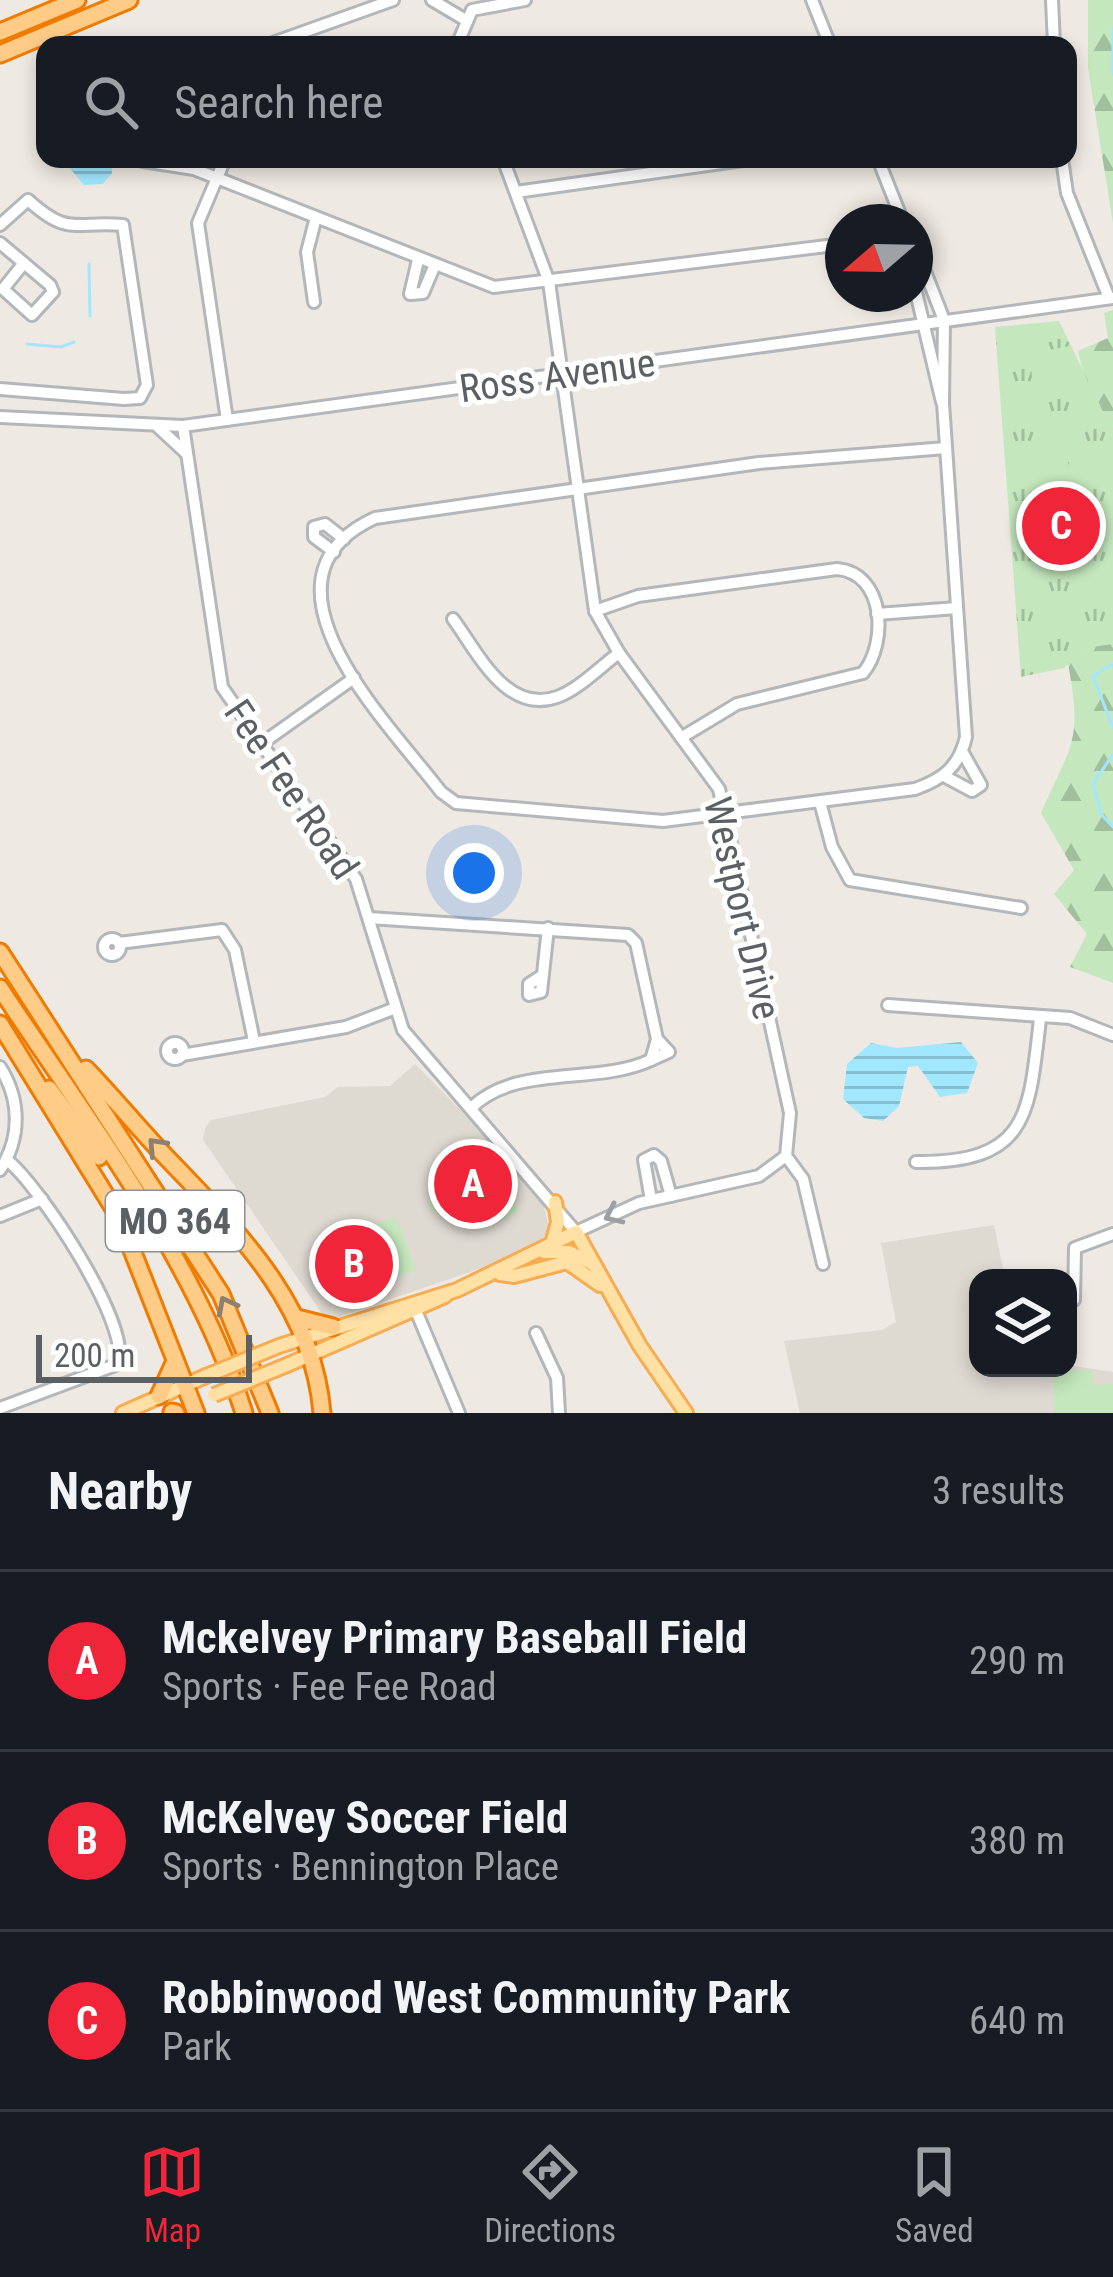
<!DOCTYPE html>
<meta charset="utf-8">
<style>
body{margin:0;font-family:"Roboto Condensed",sans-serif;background:#20242c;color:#f1f3f6}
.controls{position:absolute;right:36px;bottom:36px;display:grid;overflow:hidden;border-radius:24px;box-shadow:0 6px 18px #0003}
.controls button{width:108px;height:108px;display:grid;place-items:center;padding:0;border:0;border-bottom:3px solid #363941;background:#171b24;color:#f1f3f6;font:60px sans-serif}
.compass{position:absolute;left:825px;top:204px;width:108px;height:108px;border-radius:50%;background:#171b24;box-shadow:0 6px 18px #0003;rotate:250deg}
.scale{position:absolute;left:36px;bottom:30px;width:216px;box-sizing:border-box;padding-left:12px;border:6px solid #5a6064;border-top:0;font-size:33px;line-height:42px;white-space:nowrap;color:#5a6064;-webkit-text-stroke:9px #fff;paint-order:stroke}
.you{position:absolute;left:474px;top:873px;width:42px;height:42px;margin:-30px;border:9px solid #fff;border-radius:50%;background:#1a73e8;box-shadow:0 0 0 18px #1a73e833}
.badge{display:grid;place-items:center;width:78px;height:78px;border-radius:50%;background:#f12539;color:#fff;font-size:39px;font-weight:700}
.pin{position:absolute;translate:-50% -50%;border:6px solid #fff;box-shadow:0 3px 12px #0006}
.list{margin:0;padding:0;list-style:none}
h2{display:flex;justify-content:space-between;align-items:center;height:156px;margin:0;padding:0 48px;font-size:51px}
h2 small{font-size:39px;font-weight:400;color:#9ea1a6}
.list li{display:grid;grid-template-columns:78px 1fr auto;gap:36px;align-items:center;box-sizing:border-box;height:180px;padding:0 48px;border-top:3px solid #363941}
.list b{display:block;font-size:45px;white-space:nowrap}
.list p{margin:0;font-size:39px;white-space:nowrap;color:#9ea1a6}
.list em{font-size:39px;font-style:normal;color:#9ea1a6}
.icon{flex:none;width:66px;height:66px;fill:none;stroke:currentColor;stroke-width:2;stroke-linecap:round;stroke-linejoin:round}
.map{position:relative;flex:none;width:1113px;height:1413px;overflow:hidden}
.search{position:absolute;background:#171b24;box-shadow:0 6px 18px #0003;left:36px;right:36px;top:36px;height:132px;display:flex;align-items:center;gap:30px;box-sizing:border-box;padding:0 42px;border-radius:24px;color:#9ea1a6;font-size:45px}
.sheet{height:696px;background:#171b24}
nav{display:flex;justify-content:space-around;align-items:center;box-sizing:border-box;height:168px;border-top:3px solid #363941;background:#171b24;font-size:33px;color:#9ea1a6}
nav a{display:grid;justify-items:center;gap:6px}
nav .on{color:#f12539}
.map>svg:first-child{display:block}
.education{fill:#ded9d1}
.forest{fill:url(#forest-firs)}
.park{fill:url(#park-tufts)}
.pitch{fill:#c4e7bd}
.water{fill:url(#water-rules)}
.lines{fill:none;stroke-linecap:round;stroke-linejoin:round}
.stream{stroke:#a1e7ff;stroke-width:3}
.minor-casing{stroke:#b3b7ba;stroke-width:16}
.major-casing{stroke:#f8ac51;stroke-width:18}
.highway-casing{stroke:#f07b00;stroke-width:21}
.minor{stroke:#fff;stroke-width:10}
.major{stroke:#ffe1a6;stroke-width:12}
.highway{stroke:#fc8;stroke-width:15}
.major-bridge-casing{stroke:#f8ac51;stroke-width:18;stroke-linecap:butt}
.major-bridge{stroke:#ffe1a6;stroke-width:12}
.oneway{stroke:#8c806f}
.oneway2{stroke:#9ca0a2}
.labels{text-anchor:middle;stroke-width:10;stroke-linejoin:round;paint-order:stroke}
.shield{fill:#fff;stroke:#8c9092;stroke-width:3}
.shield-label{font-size:36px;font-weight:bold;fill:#5a6064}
.street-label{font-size:39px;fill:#5a6064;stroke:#fff}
</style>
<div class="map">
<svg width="1113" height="1413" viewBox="0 0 1113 1413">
<defs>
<pattern id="forest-firs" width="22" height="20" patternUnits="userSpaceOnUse" patternTransform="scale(3)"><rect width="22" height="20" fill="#c4e7bd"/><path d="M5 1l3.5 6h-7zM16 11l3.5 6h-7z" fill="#a2bf9d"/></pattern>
<pattern id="park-tufts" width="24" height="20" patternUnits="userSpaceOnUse" patternTransform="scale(3)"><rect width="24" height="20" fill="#c4e7bd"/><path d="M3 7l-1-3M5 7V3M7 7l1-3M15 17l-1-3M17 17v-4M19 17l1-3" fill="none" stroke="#a2bf9d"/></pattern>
<pattern id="water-rules" width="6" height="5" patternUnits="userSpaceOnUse" patternTransform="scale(3)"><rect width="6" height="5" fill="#a1e7ff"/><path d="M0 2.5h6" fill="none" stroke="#86bfd2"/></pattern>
</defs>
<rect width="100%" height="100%" fill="#eee9e2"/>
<g class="education">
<path d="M415 1064 496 1146 544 1206 549 1229 544 1238 499 1262 327 1321 203 1140 205 1128 211 1120 325 1097 338 1087 390 1086Z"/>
<path d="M994 1225 1005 1278H978V1368L1068 1365 1113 1372V1413H800L784 1341 882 1330 896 1322 881 1243Z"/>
</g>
<g class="forest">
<path d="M1088 0H1113V223L1088 68Z"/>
<path d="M1113 310V432L1098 406 1036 395 1085 379 1078 351 1108 338 1104 313Z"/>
<path d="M1113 638V983L1070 967 1087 934 1054 894 1074 870 1041 813C1071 744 1083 743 1068 664L1085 648Z"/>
</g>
<path class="park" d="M1059 321 1113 432V644L1085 648 1064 668 1021 677 995 327Z"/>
<g class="pitch">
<path d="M1070 346 1078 379 1036 396 1028 354Z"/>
<path d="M1045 452 1067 460 1082 502 1034 507 1030 456Z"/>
<path d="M475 1162 519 1210C488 1233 456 1230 427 1205Z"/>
<path d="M396 1217 416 1270 385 1281 366 1228Z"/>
<path d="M360 1231 379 1283 348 1296 327 1245Z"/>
<path d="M1053 1370H1092L1093 1385 1113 1384V1413H1055Z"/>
</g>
<g class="water">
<path d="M62 159H112V173L103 184 84 185Z"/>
<path d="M961 1042 978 1063 967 1093 940 1097 918 1066 908 1067 899 1106 883 1121 864 1118 843 1099 847 1064 871 1043 897 1048Z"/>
</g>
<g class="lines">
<g class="stream">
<path d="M1113 28V75"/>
<path d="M89 264 90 316"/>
<path d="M27 344 61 347 74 342"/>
<path d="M1113 664 1093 676 1113 728"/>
<path d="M1113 754 1093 784 1101 814 1113 827"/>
</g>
<defs>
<g id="minor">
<path d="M432 0 464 19"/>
<path d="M812 0 830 45"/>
<path d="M1052 0 1054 45"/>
<path d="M267 45 393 0"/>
<path d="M457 45 472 10 525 0"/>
<path d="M225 159 198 223 227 420"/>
<path d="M503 159 549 282 595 611 619 653 719 789 790 1113 786 1156 803 1179 823 1264"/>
<path d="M878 159 903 222"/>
<path d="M1062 159 1067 193 1109 298"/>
<path d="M143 161 194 169 494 287 843 244"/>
<path d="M516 192 750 159"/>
<path d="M0 225 28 200C69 237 74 221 123 225L147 385 140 398 124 399 0 389"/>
<path d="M0 243 50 285 53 292 32 315 3 289 24 263"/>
<path d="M915 246 944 320 943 403 966 737C959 767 943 779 915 789L663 821 456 803 441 792C391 726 241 580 375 518L759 463 946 448"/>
<path d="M418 260 410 294 423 293 434 267"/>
<path d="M915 288 942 402"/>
<path d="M314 302 307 252 315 221"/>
<path d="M0 417 183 426 1113 298"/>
<path d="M183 426 222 687 356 879 403 1030 576 1232 639 1203 759 1176 786 1156"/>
<path d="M158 427 186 453"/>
<path d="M334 552 314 537V527L325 524 344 539"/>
<path d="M595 611 638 596 837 569C885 573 888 643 863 673L737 704 684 736"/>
<path d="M877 614 957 608"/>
<path d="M453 619C477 651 506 715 557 697 578 690 601 666 619 653"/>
<path d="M261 744 354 678"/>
<path d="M944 776 972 791 981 785 963 753"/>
<path d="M820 802 832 847 850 880 1021 908"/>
<path d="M369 918 628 935 636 943 657 1039 651 1060C595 1086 517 1063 471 1108"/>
<circle cx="112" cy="947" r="8"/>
<path d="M119 943 222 930 235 950 254 1041"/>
<path d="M543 975 529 984V995L541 992 548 928"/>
<path d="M888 1005 1070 1018 1113 1035"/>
<circle cx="175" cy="1051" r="8"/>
<path d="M182 1055 346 1027 393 1009"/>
<path d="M651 1060 669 1052 657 1039"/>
<path d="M0 1067C21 1100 21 1138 0 1170"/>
<path d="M916 1162C1029 1163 1029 1115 1040 1019"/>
<path d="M651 1200 644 1160 654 1155 661 1161 671 1196"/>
<path d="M0 1216 42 1199"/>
<path d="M1074 1300 1075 1248 1113 1234"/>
<path d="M414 1306 459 1413"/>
<path d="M536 1333 557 1378 559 1413"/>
<path d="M0 1408 118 1364C132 1325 39 1185 7 1160"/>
</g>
<g id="major">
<path d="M552 1244 558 1222 555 1202"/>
<path d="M544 1252H569L593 1264"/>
<path d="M500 1274 514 1276 567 1262 600 1285"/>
<path d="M279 1346 457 1290 576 1232 640 1346 686 1413"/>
<path d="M287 1365 445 1296"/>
<path d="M123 1413 206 1376"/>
</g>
<g id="highway">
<path d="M0 32 77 0"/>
<path d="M0 54 129 0"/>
<path d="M0 952 221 1294 270 1413"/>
<path d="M0 988C88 1122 195 1258 244 1413"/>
<path d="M0 1024 119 1217 196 1413"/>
<path d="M86 1069C114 1098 139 1129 167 1158 239 1233 313 1305 322 1413"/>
<path d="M49 1089 99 1157"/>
<path d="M297 1318 333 1327"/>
<path d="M159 1396 175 1361"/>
<path d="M172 1412 176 1413"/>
</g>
</defs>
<use href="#minor" class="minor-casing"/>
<use href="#major" class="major-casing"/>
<use href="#highway" class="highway-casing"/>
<use href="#minor" class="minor"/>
<use href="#major" class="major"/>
<use href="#highway" class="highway"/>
<defs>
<g id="major-bridge">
<path d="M206 1376 279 1346"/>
<path d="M214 1395 287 1365"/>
</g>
</defs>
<use href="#major-bridge" class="major-bridge-casing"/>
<use href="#major-bridge" class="major-bridge"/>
</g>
<defs><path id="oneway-chevron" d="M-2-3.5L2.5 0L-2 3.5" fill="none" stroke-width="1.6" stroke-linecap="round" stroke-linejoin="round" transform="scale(3)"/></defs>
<g class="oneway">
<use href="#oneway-chevron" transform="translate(156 1146) rotate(-133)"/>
<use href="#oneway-chevron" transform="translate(226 1305) rotate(-117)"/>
</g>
<use class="oneway2" href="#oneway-chevron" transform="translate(613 1215) rotate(155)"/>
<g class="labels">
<rect class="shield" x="106" y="1191" width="138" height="60" rx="9"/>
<g class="shield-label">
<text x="175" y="1234">MO 364</text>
</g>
<g class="street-label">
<text transform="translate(557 375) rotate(-8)" y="14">Ross Avenue</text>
<text transform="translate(292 789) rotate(56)" y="14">Fee Fee Road</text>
<text transform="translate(743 908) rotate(77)" y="14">Westport Drive</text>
</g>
</g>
</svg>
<div class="controls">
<button><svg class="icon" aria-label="layers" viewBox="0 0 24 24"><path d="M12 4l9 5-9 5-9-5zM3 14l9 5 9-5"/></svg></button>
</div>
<svg class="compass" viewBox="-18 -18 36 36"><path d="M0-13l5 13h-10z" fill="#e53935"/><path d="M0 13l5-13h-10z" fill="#9ea1a6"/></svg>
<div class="scale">200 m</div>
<div class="you"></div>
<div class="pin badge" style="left:473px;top:1184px">A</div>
<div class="pin badge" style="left:354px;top:1264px">B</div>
<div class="pin badge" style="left:1061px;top:526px">C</div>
<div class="search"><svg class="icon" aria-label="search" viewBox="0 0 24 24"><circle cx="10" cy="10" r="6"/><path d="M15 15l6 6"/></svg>Search here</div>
</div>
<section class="sheet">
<h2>Nearby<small>3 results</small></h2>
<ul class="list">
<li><span class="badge">A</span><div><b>Mckelvey Primary Baseball Field</b><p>Sports · Fee Fee Road</p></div><em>290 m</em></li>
<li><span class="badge">B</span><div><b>McKelvey Soccer Field</b><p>Sports · Bennington Place</p></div><em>380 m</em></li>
<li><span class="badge">C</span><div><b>Robbinwood West Community Park</b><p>Park</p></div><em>640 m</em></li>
</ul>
</section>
<nav>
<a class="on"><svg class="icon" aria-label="map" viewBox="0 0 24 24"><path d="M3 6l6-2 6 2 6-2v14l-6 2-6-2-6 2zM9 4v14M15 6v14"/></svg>Map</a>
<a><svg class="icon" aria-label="directions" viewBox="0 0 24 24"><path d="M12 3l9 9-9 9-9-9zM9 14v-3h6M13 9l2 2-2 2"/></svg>Directions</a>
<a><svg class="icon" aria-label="saved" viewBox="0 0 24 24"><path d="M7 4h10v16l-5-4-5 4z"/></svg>Saved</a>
</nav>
